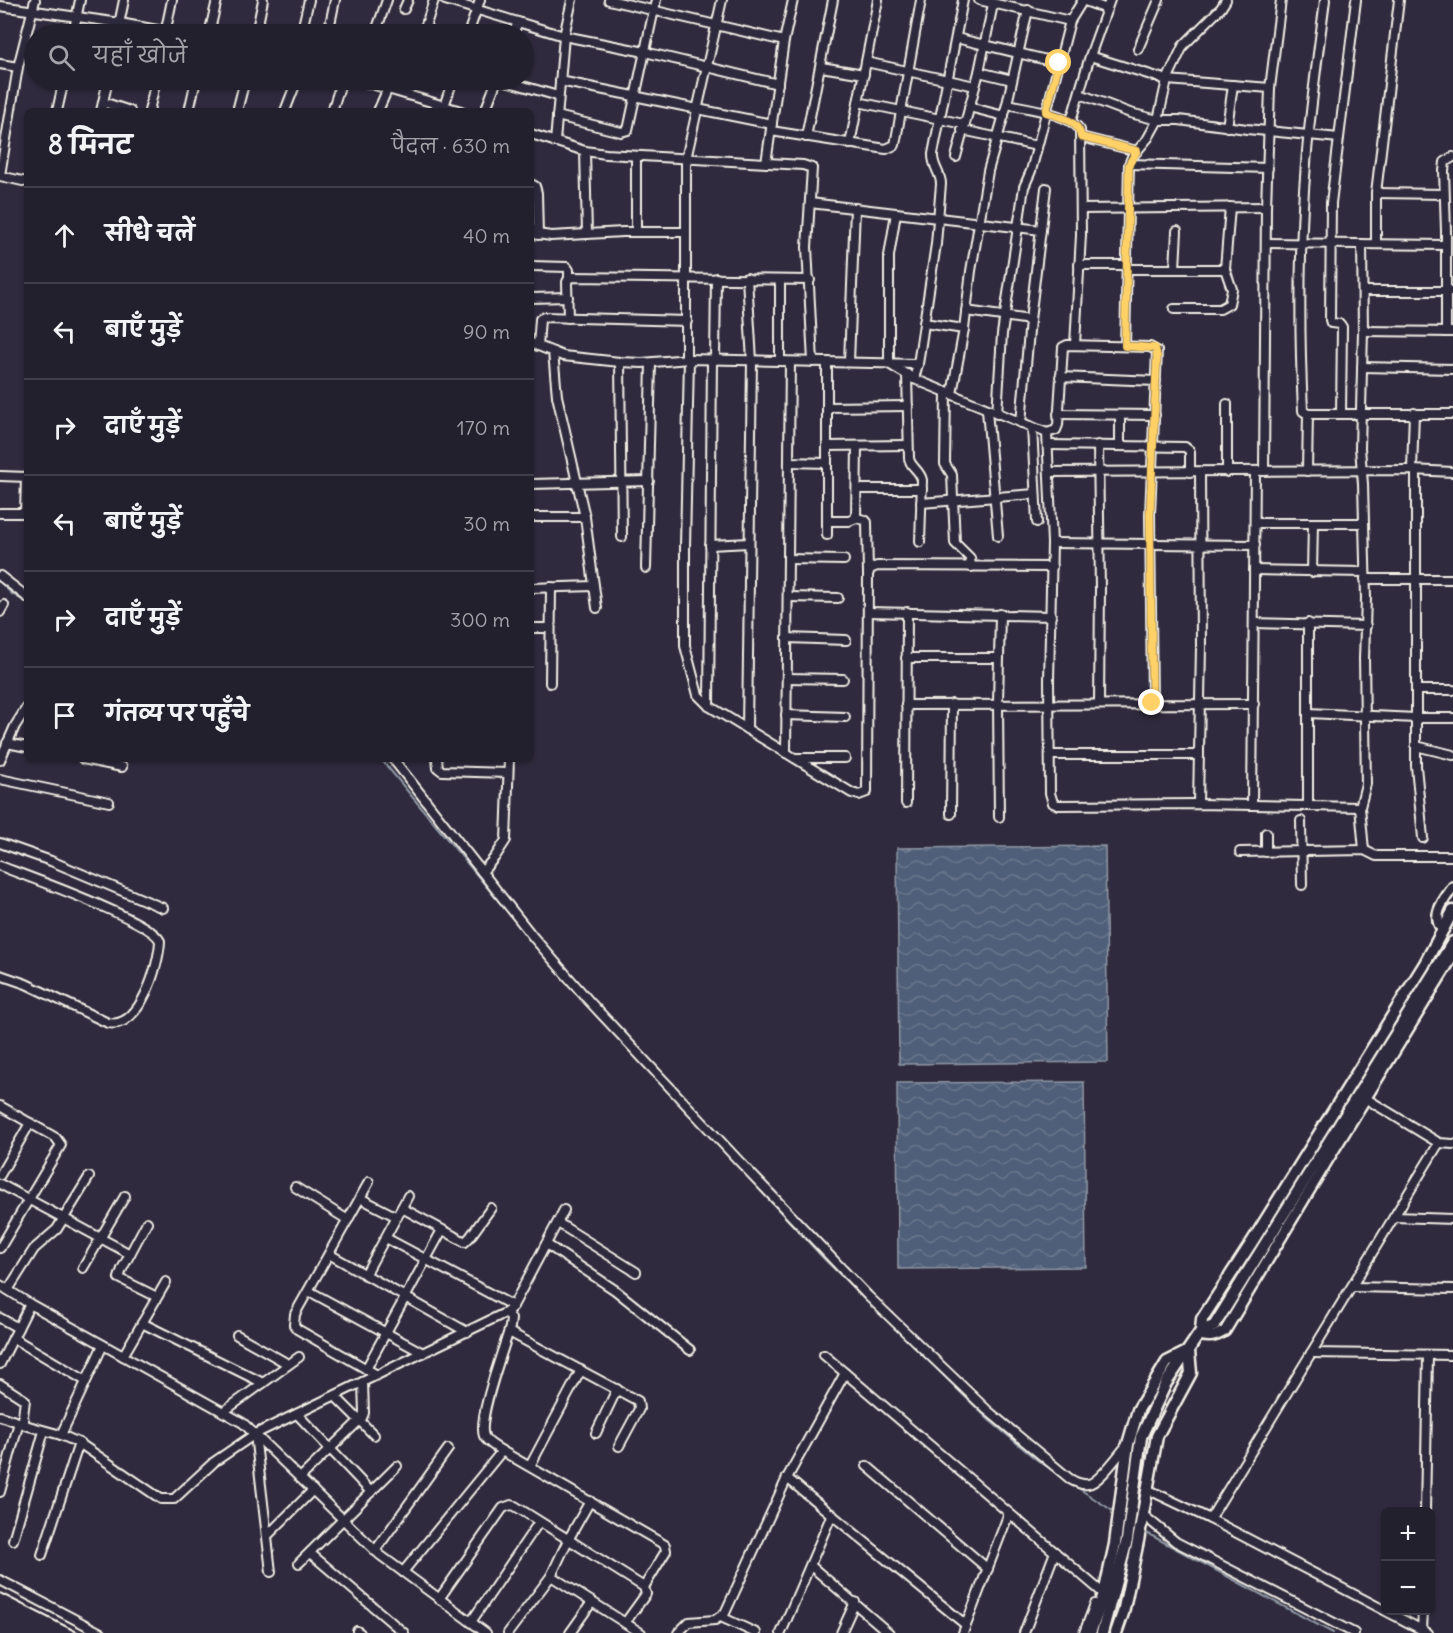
<!DOCTYPE html>
<html lang="hi">
<meta charset="utf-8">
<style>
body{margin:0;font-family:Delius,"Playpen Sans Deva",sans-serif;background:#2b2836;color:#f1f3f6}
.controls{position:absolute;right:18px;bottom:18px;display:grid;overflow:hidden;border-radius:9px;box-shadow:0 2px 4px #0004}
.controls button{width:54px;height:54px;display:grid;place-items:center;padding:0;border:0;border-bottom:2px solid #403e4a;background:#23202e;color:#f1f3f6;font:30px sans-serif}
.stop{position:absolute;width:18px;height:18px;margin:-14px;border:4px solid #ffd166;border-radius:50%;background:#fff}
.stop.end{background:#ffd166;border-color:#fff;box-shadow:0 2px 6px #0008}
.list{margin:0;padding:0;list-style:none}
h2{display:flex;justify-content:space-between;align-items:center;height:78px;margin:0;padding:0 24px;font-size:26px}
h2 small{font-size:20px;font-weight:400;color:#a3a3aa}
.list li{display:grid;grid-template-columns:39px 1fr auto;gap:18px;align-items:center;box-sizing:border-box;height:96px;padding:0 24px;border-top:2px solid #403e4a}
.list b{display:block;font-size:22px;white-space:nowrap}
.list em{font-size:20px;font-style:normal;color:#a3a3aa}
.icon{flex:none;width:33px;height:33px;fill:none;stroke:currentColor;stroke-width:2;stroke-linecap:round;stroke-linejoin:round}
.map{position:relative;flex:none;width:1453px;height:1633px;overflow:hidden}
.search{position:absolute;background:#23202e;box-shadow:0 2px 4px #0004;left:24px;top:24px;width:510px;height:66px;display:flex;align-items:center;gap:15px;box-sizing:border-box;padding:0 21px;border-radius:33px;color:#a3a3aa;font-size:22px}
.panel{position:absolute;background:#23202e;box-shadow:0 2px 4px #0004;left:24px;top:108px;width:510px;height:654px;border-radius:9px}
.map>svg:first-child{display:block}
.water{fill:url(#water-waves);stroke:#9199a5;stroke-width:1.5}
.lines{fill:none;stroke-linecap:round;stroke-linejoin:round}
.stream{stroke:#9199a5;stroke-width:2}
.minor-casing{stroke:#f4f1e8;stroke-width:12}
.tertiary-casing{stroke:#f4f1e8;stroke-width:14}
.secondary-casing{stroke:#f4f1e8;stroke-width:15}
.minor{stroke:#2f2a3d;stroke-width:8}
.tertiary{stroke:#2f2a3d;stroke-width:9}
.secondary{stroke:#2f2a3d;stroke-width:10}
.rail{stroke:#f4f1e8;stroke-width:2}
.route{stroke:#ffd166;stroke-width:8}
</style>
<div class="map">
<svg width="1453" height="1633" viewBox="0 0 1453 1633">
<defs>
<pattern id="water-waves" width="16" height="10" patternUnits="userSpaceOnUse" patternTransform="scale(1.5)"><rect width="16" height="10" fill="#4f5e79"/><path d="M0 5q4-4 8 0t8 0" fill="none" stroke="#69768c"/></pattern>
</defs>
<rect width="100%" height="100%" fill="#2f2a3d"/>
<filter id="ink" filterUnits="userSpaceOnUse"><feTurbulence type="fractalNoise" baseFrequency=".0167" numOctaves="2"/><feDisplacementMap in="SourceGraphic" scale="12" xChannelSelector="R" yChannelSelector="G"/><feConvolveMatrix kernelMatrix="1 2 1 2 8 2 1 2 1" color-interpolation-filters="sRGB"/></filter>
<g filter="url(#ink)">
<g class="water">
<path d="M1105 846 1108 1062 899 1064 897 848Z"/>
<path d="M1084 1082 1086 1267 898 1269 897 1083Z"/>
</g>
<g class="lines">
<g class="stream">
<path d="M0 582 12 594 27 603"/>
<path d="M381 759 528 937"/>
<path d="M534 944 570 984"/>
<path d="M673 1096 825 1260 989 1420 1037 1460 1061 1476"/>
<path d="M1075 1486 1116 1513"/>
<path d="M1143 1531 1333 1633"/>
</g>
<defs>
<g id="minor">
<path d="M445 0 564 36 645 52 778 84"/>
<path d="M609 0 784 41"/>
<path d="M979 0 1070 21"/>
<path d="M1082 0 1107 9"/>
<path d="M1325 0C1318 55 1310 109 1306 164 1299 246 1299 329 1303 411L1308 414H1453"/>
<path d="M0 6 120 23 179 34"/>
<path d="M404 9 408 0"/>
<path d="M73 34 80 0"/>
<path d="M117 34 124 0"/>
<path d="M165 34 172 0"/>
<path d="M209 34 217 0"/>
<path d="M256 34 263 0"/>
<path d="M301 34 309 0"/>
<path d="M328 34 335 0"/>
<path d="M375 34 387 0"/>
<path d="M423 34 434 0"/>
<path d="M468 34 480 0"/>
<path d="M513 34 518 22"/>
<path d="M956 38 1059 63"/>
<path d="M1138 49 1159 0"/>
<path d="M1090 56 1167 80 1270 88"/>
<path d="M866 62 975 86"/>
<path d="M0 64 18 67"/>
<path d="M821 67 864 74"/>
<path d="M979 72 1012 80"/>
<path d="M358 80 461 111"/>
<path d="M502 80 558 96"/>
<path d="M560 81 772 124"/>
<path d="M404 92 408 80"/>
<path d="M1080 94 1130 113 1158 120H1179L1247 129 1339 138"/>
<path d="M103 102 130 111"/>
<path d="M858 102 964 124"/>
<path d="M1007 104C1026 108 1069 113 1080 130L1081 235 1075 345"/>
<path d="M444 106 453 80"/>
<path d="M969 107 1004 116"/>
<path d="M57 111 64 80"/>
<path d="M101 111 108 80"/>
<path d="M149 111 156 80"/>
<path d="M189 111 196 80"/>
<path d="M237 111 245 80"/>
<path d="M285 111 297 80"/>
<path d="M332 111 342 80"/>
<path d="M378 111 388 88"/>
<path d="M485 111 497 80"/>
<path d="M557 116 621 132 628 130 656 0"/>
<path d="M1071 121 1090 56 1110 0"/>
<path d="M1227 127 1233 85"/>
<path d="M962 130 1037 146"/>
<path d="M771 131 886 149 895 145 921 0"/>
<path d="M531 134 585 151 606 154 803 165 812 168 807 247 813 362"/>
<path d="M806 137 833 0"/>
<path d="M1081 137 1137 151"/>
<path d="M555 142 564 36 572 0"/>
<path d="M850 144 878 0"/>
<path d="M585 151 587 234"/>
<path d="M956 157 979 72 993 4"/>
<path d="M766 163 784 41 793 0"/>
<path d="M1129 164 1268 168"/>
<path d="M0 175 18 67 35 0"/>
<path d="M0 176 27 182"/>
<path d="M531 184 535 186 537 193 538 235"/>
<path d="M1376 193 1444 194"/>
<path d="M810 203 1041 230"/>
<path d="M1081 209 1266 207"/>
<path d="M896 213 889 256V364L914 379 1047 433"/>
<path d="M636 232V157"/>
<path d="M531 233 551 236 623 232H686"/>
<path d="M1266 243 1446 245"/>
<path d="M1376 243V193L1399 0"/>
<path d="M1362 244 1363 331 1360 448 1363 484 1366 598 1364 659 1366 784 1360 807 1364 850"/>
<path d="M1079 265H1127"/>
<path d="M531 266 567 267 569 270V278"/>
<path d="M1175 268 1177 231"/>
<path d="M1127 269H1225"/>
<path d="M780 280V361"/>
<path d="M1363 291H1453"/>
<path d="M531 298 568 297"/>
<path d="M1174 309H1220L1229 304 1232 289 1225 269 1230 207"/>
<path d="M966 311 1030 320"/>
<path d="M568 318 567 282 569 278 573 277 810 280"/>
<path d="M924 323 964 329"/>
<path d="M1363 331 1453 332"/>
<path d="M1446 332V231L1444 171 1445 162 1453 157"/>
<path d="M531 343 563 356 620 362 642 363 689 359 918 364"/>
<path d="M538 346 540 319 544 317 687 321"/>
<path d="M1125 346 1129 164 1132 157 1148 138 1158 120 1167 80 1183 46 1221 8 1226 0"/>
<path d="M553 352 557 396 585 517 597 608"/>
<path d="M686 359V159L722 0"/>
<path d="M689 359 685 546V646L698 695 709 706 852 793 859 795 867 792 868 575 870 569 877 566 1052 567"/>
<path d="M715 360 716 278"/>
<path d="M620 362 622 537"/>
<path d="M849 362 855 208"/>
<path d="M1362 367 1453 369"/>
<path d="M907 374 909 458C910 467 920 470 922 480L920 542"/>
<path d="M1060 377 1156 381"/>
<path d="M914 379 918 364 936 244 941 184C941 173 932 166 933 154L963 0"/>
<path d="M946 391 945 464 952 475 955 543 970 558 971 567"/>
<path d="M952 394 964 329 971 271 988 171 1007 104 1028 10"/>
<path d="M1227 404V472"/>
<path d="M827 407 908 406"/>
<path d="M987 410 998 536"/>
<path d="M997 414 1002 334 1024 187 1031 171 1070 21 1083 0"/>
<path d="M1058 414 1155 415"/>
<path d="M1341 414 1342 327 1340 324 1331 323 1330 320 1331 203 1356 0"/>
<path d="M1021 423 1030 320 1046 188"/>
<path d="M1032 427 1037 522"/>
<path d="M1048 445 1185 447 1190 451V472"/>
<path d="M1098 445 1100 589 1099 703"/>
<path d="M1120 445V415"/>
<path d="M827 446 908 445"/>
<path d="M789 462 827 463"/>
<path d="M1412 470 1414 413"/>
<path d="M1264 471 1266 207 1270 88 1281 0"/>
<path d="M1307 471 1308 414"/>
<path d="M1416 471V766L1423 838"/>
<path d="M1050 472 1412 470 1453 472"/>
<path d="M0 476 27 477"/>
<path d="M531 484 649 481"/>
<path d="M857 489H922"/>
<path d="M921 503 1035 494"/>
<path d="M0 513H27"/>
<path d="M25 513 26 477"/>
<path d="M531 517H585"/>
<path d="M856 518 865 520 867 522 868 574"/>
<path d="M827 521H849L856 518 857 446"/>
<path d="M1255 523H1364"/>
<path d="M827 535V362"/>
<path d="M1052 543 1255 545"/>
<path d="M710 545 749 543"/>
<path d="M788 559 844 560"/>
<path d="M646 568 651 363"/>
<path d="M1254 570 1364 572"/>
<path d="M1312 572 1313 523"/>
<path d="M0 576 27 597"/>
<path d="M1365 579H1453"/>
<path d="M531 588 594 586"/>
<path d="M788 597 838 598"/>
<path d="M0 612 4 605"/>
<path d="M868 612 1051 616"/>
<path d="M1255 623 1366 626"/>
<path d="M531 628H550"/>
<path d="M787 638 846 640"/>
<path d="M906 658H999"/>
<path d="M787 678 843 679"/>
<path d="M550 683 551 587"/>
<path d="M1417 690H1453"/>
<path d="M1152 703 1150 514 1157 351 1150 347 1067 345 1063 347 1058 425 1056 430 1047 433 1052 543 1049 680 1050 793 1053 803 1058 805 1198 804 1308 806V623"/>
<path d="M906 705 1254 704"/>
<path d="M709 706 712 360"/>
<path d="M1308 713 1416 718H1453"/>
<path d="M786 715 845 717"/>
<path d="M747 729 752 361 747 278"/>
<path d="M7 743 27 747"/>
<path d="M1416 746 1453 755"/>
<path d="M786 753 790 362"/>
<path d="M1050 755H1199"/>
<path d="M795 758H845"/>
<path d="M83 759 122 767"/>
<path d="M393 759 534 938 589 1001 739 1161 868 1296 987 1410 1070 1479C1075 1482 1081 1485 1088 1484 1099 1483 1119 1454 1128 1444"/>
<path d="M437 759 438 768 442 771 508 773"/>
<path d="M0 760 15 726 27 707"/>
<path d="M0 779 109 802"/>
<path d="M906 803 907 612"/>
<path d="M1198 804 1201 647 1200 472"/>
<path d="M1252 805 1255 471"/>
<path d="M1308 806 1360 807"/>
<path d="M951 814 952 704"/>
<path d="M999 817 998 703 1000 614"/>
<path d="M1301 821 1302 885"/>
<path d="M0 843 51 861 163 908"/>
<path d="M1240 852 1364 850 1376 856H1453"/>
<path d="M1266 852V833"/>
<path d="M0 866C26 876 153 921 160 941 159 965 140 1030 108 1023L26 984 0 975"/>
<path d="M482 872 495 857 506 840 509 759"/>
<path d="M1365 1098 1439 1143 1453 1144"/>
<path d="M0 1106 56 1138 61 1145 0 1248"/>
<path d="M0 1175 30 1123"/>
<path d="M369 1182 295 1314 294 1325 297 1329 377 1375"/>
<path d="M0 1184 130 1254"/>
<path d="M295 1187 348 1220"/>
<path d="M360 1198 397 1217"/>
<path d="M402 1208 465 1242 470 1237 491 1208"/>
<path d="M1394 1217 1453 1219"/>
<path d="M147 1222 122 1269 119 1278 157 1297"/>
<path d="M558 1223 636 1272"/>
<path d="M386 1238 513 1306"/>
<path d="M546 1244 615 1290 690 1350"/>
<path d="M329 1254 467 1332"/>
<path d="M83 1268 125 1196"/>
<path d="M365 1275 408 1196"/>
<path d="M0 1285 30 1304 243 1423 380 1555 486 1633"/>
<path d="M1352 1287 1453 1289"/>
<path d="M8 1290 34 1249 57 1229 89 1177"/>
<path d="M309 1291 423 1353"/>
<path d="M507 1312 511 1319 510 1327C504 1348 477 1419 484 1436 487 1443 496 1447 502 1451L665 1545 666 1551 644 1587"/>
<path d="M0 1318 18 1328"/>
<path d="M142 1323 263 1383"/>
<path d="M509 1332 638 1401 639 1409 619 1446"/>
<path d="M237 1335 288 1364"/>
<path d="M13 1338 86 1381"/>
<path d="M1311 1353 1453 1355"/>
<path d="M824 1355 1104 1594"/>
<path d="M123 1356 166 1282"/>
<path d="M0 1364 30 1304"/>
<path d="M366 1369 442 1230"/>
<path d="M0 1384 25 1400 23 1416 25 1425 61 1435 79 1443 161 1499H174L214 1462 255 1434 507 1312 513 1306 564 1210"/>
<path d="M335 1396 374 1435"/>
<path d="M223 1412 299 1357"/>
<path d="M297 1414 371 1492"/>
<path d="M0 1416 21 1423"/>
<path d="M596 1433 617 1389"/>
<path d="M255 1434 271 1572"/>
<path d="M61 1435 103 1345"/>
<path d="M530 1466 581 1370"/>
<path d="M867 1466 988 1569"/>
<path d="M300 1478 362 1418 364 1413 363 1382"/>
<path d="M787 1478 966 1625"/>
<path d="M1147 1489 1210 1519 1428 1633"/>
<path d="M0 1492 19 1422"/>
<path d="M1425 1512 1428 1355"/>
<path d="M1142 1514 1176 1542 1354 1633"/>
<path d="M1210 1519 1439 1143"/>
<path d="M267 1536 313 1490"/>
<path d="M13 1540 44 1431"/>
<path d="M375 1551 448 1449"/>
<path d="M310 1553 404 1633"/>
<path d="M42 1555 79 1443"/>
<path d="M299 1563 397 1466"/>
<path d="M811 1566 889 1633"/>
<path d="M403 1572 502 1451"/>
<path d="M551 1576 641 1633"/>
<path d="M0 1580 101 1633"/>
<path d="M439 1599 503 1508 511 1505 515 1506 644 1587 646 1594 625 1623"/>
<path d="M721 1617 756 1633"/>
<path d="M471 1622 539 1522"/>
<path d="M1422 1630 1423 1610"/>
<path d="M357 1631 360 1633"/>
<path d="M508 1633 551 1576 568 1540 590 1501"/>
<path d="M570 1633 592 1602"/>
<path d="M678 1633 689 1622 715 1620 725 1613 787 1478 845 1373"/>
<path d="M781 1633 832 1514"/>
<path d="M841 1633 855 1602"/>
<path d="M963 1633 1009 1513"/>
<path d="M1024 1633 1055 1552"/>
<path d="M1084 1633 1095 1604"/>
</g>
<g id="tertiary">
<path d="M1443 930C1430 916 1444 900 1453 887"/>
<path d="M1199 1335C1209 1338 1215 1337 1225 1331L1329 1158 1453 956"/>
</g>
<g id="secondary">
<path d="M1201 1331 1214 1326 1453 942"/>
<path d="M1090 1633 1104 1594 1115 1544 1128 1444 1138 1410 1167 1362 1189 1351 1191 1373 1157 1436 1138 1541 1123 1613 1116 1633"/>
<path d="M1102 1633 1127 1540 1141 1437 1166 1383 1201 1331 1202 1319 1252 1242 1424 965 1453 911"/>
</g>
</defs>
<use href="#minor" class="minor-casing"/>
<use href="#tertiary" class="tertiary-casing"/>
<use href="#secondary" class="secondary-casing"/>
<use href="#minor" class="minor"/>
<use href="#tertiary" class="tertiary"/>
<use href="#secondary" class="secondary"/>
<path class="rail" d="M0 1593 79 1633"/>
</g>
</g>
<g class="lines" filter="url(#ink)">
<path class="route" d="M1059 63 1046 112C1059 117 1079 120 1081 137L1137 151 1129 164 1125 346 1155 348 1157 356 1150 514 1152 703"/>
</g>
</svg>
<div class="controls">
<button>+</button>
<button>−</button>
</div>
<div class="stop" style="left:1059px;top:63px"></div>
<div class="stop end" style="left:1152px;top:703px"></div>
<div class="search"><svg class="icon" aria-label="search" viewBox="0 0 24 24"><circle cx="10" cy="10" r="6"/><path d="M15 15l6 6"/></svg>यहाँ खोजें</div>
<section class="panel">
<h2>8 मिनट<small>पैदल · 630 m</small></h2>
<ul class="list">
<li><svg class="icon" aria-label="ahead" viewBox="0 0 24 24"><path d="M12 20V5M6 11l6-6 6 6"/></svg><div><b>सीधे चलें</b></div><em>40 m</em></li>
<li><svg class="icon" aria-label="left" viewBox="0 0 24 24"><path d="M17 20v-9H6M10 6l-5 5 5 5"/></svg><div><b>बाएँ मुड़ें</b></div><em>90 m</em></li>
<li><svg class="icon" aria-label="right" viewBox="0 0 24 24"><path d="M7 20v-9h11M14 6l5 5-5 5"/></svg><div><b>दाएँ मुड़ें</b></div><em>170 m</em></li>
<li><svg class="icon" aria-label="left" viewBox="0 0 24 24"><path d="M17 20v-9H6M10 6l-5 5 5 5"/></svg><div><b>बाएँ मुड़ें</b></div><em>30 m</em></li>
<li><svg class="icon" aria-label="right" viewBox="0 0 24 24"><path d="M7 20v-9h11M14 6l5 5-5 5"/></svg><div><b>दाएँ मुड़ें</b></div><em>300 m</em></li>
<li><svg class="icon" aria-label="arrive" viewBox="0 0 24 24"><path d="M6 21V4h12l-3 4 3 4H6"/></svg><div><b>गंतव्य पर पहुँचे</b></div></li>
</ul>
</section>
</div>
